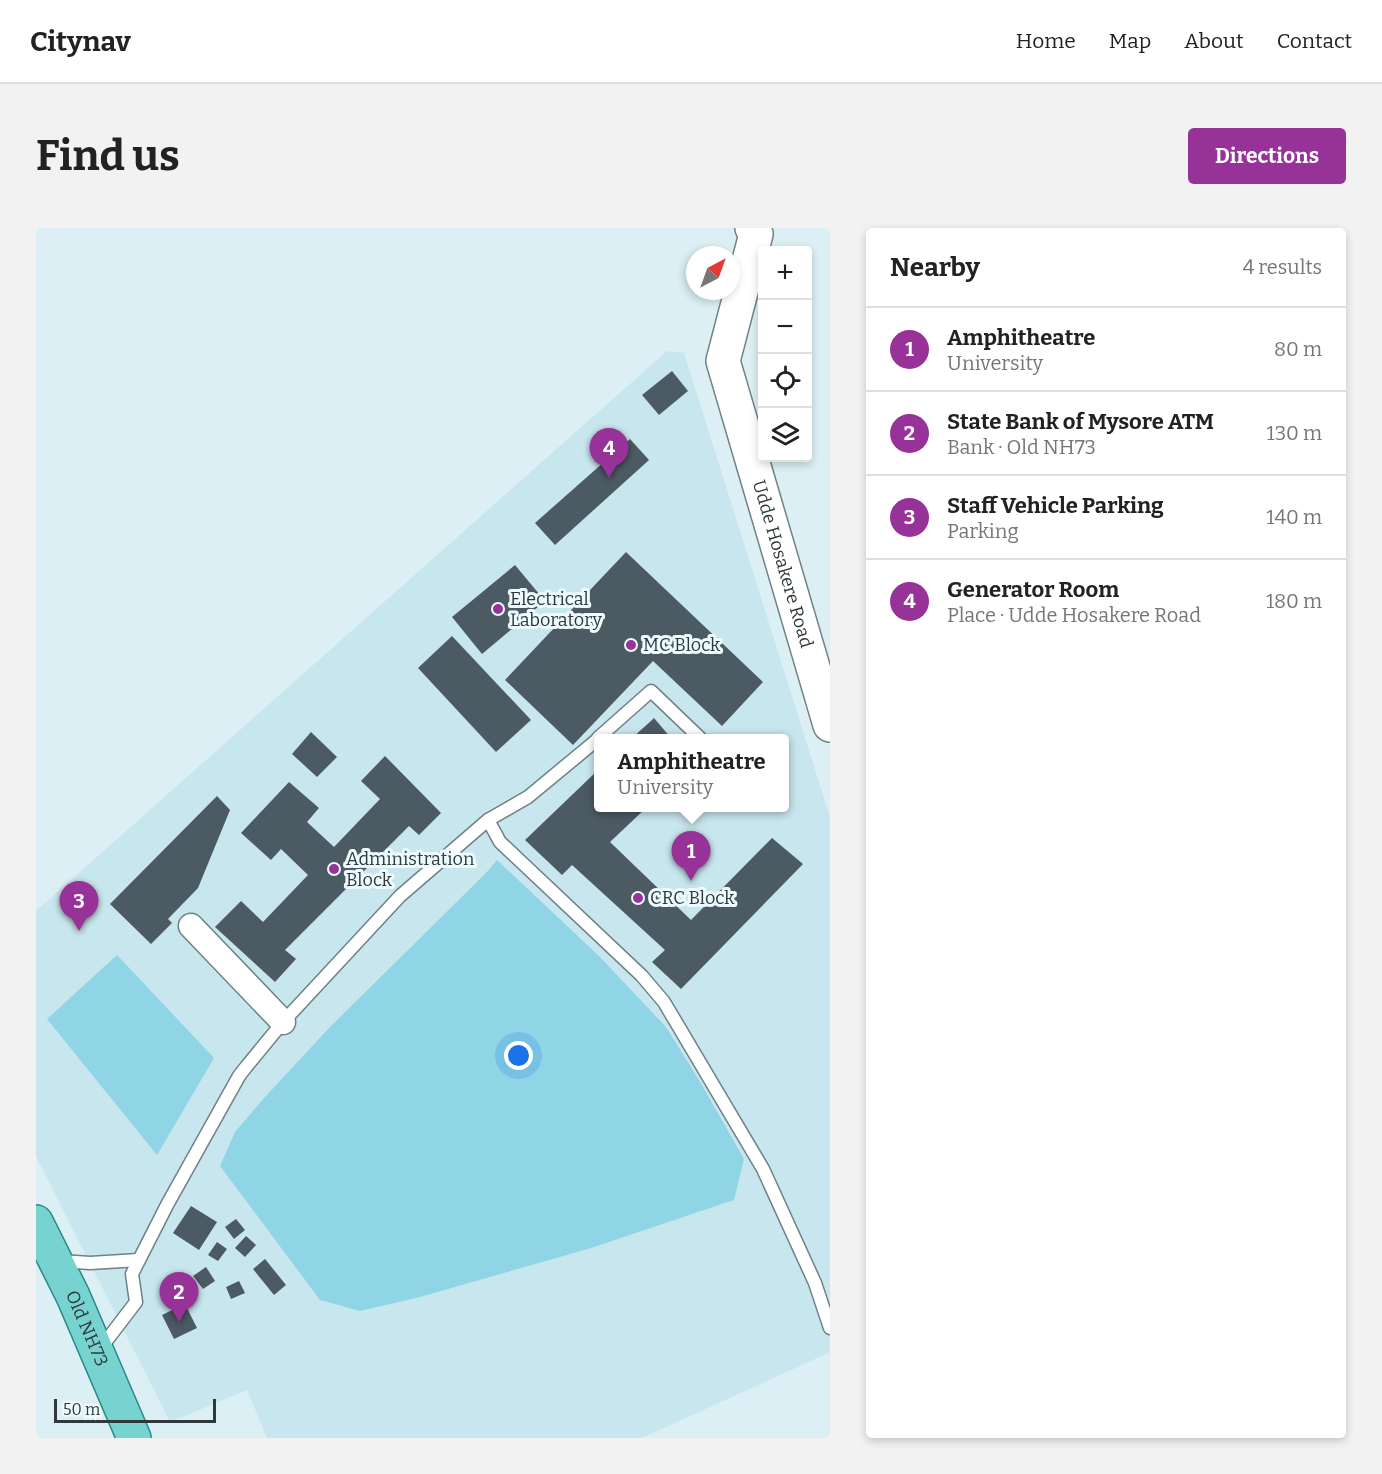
<!DOCTYPE html>
<meta charset="utf-8">
<style>
body{margin:0;font-family:Bitter,serif;background:#f2f2f2;color:#222}
.controls{position:absolute;right:18px;top:18px;display:grid;overflow:hidden;border-radius:6px;box-shadow:0 3px 9px #0003}
.controls button{width:54px;height:54px;display:grid;place-items:center;padding:0;border:0;border-bottom:2px solid #e0e0e0;background:#fff;color:#222;font:30px sans-serif}
.compass{position:absolute;left:650px;top:18px;width:54px;height:54px;border-radius:50%;background:#fff;box-shadow:0 3px 9px #0003;rotate:41deg}
.scale{position:absolute;left:18px;bottom:15px;width:162px;box-sizing:border-box;padding-left:6px;border:3px solid #30383a;border-top:0;font-size:16px;line-height:21px;white-space:nowrap;color:#30383a;-webkit-text-stroke:4px #eefbfe;paint-order:stroke}
.you{position:absolute;left:483px;top:828px;width:21px;height:21px;margin:-15px;border:4px solid #fff;border-radius:50%;background:#1a73e8;box-shadow:0 0 0 9px #1a73e833}
.badge{display:grid;place-items:center;width:39px;height:39px;border-radius:50%;background:#973298;color:#fff;font-size:20px;font-weight:700}
.pin{position:absolute;translate:-50% -50px;filter:drop-shadow(0 2px 3px #0008)}
.pin::after{content:'';position:absolute;top:32px;width:21px;height:18px;background:inherit;clip-path:polygon(0 0,100% 0,50% 100%)}
.popup{position:absolute;left:558px;top:506px;width:195px;height:78px;box-sizing:border-box;display:grid;place-content:center;border-radius:6px;background:#fff;filter:drop-shadow(0 2px 4px #0005);font-size:20px;white-space:nowrap;color:#767676}
.popup b{font-size:22px;color:#222}
.popup::after{content:'';position:absolute;left:50%;top:100%;margin-left:-12px;border:12px solid transparent;border-top-color:#fff}
.list{margin:0;padding:0;list-style:none}
h2{display:flex;justify-content:space-between;align-items:center;height:78px;margin:0;padding:0 24px;font-size:26px}
h2 small{font-size:20px;font-weight:400;color:#767676}
.list li{display:grid;grid-template-columns:39px 1fr auto;gap:18px;align-items:center;box-sizing:border-box;height:84px;padding:0 24px;border-top:2px solid #e0e0e0}
.list b{display:block;font-size:22px;white-space:nowrap}
.list p{margin:0;font-size:20px;white-space:nowrap;color:#767676}
.list em{font-size:20px;font-style:normal;color:#767676}
.icon{flex:none;width:33px;height:33px;fill:none;stroke:currentColor;stroke-width:2;stroke-linecap:round;stroke-linejoin:round}
.map{position:relative;flex:none;width:794px;height:1210px;overflow:hidden;border-radius:6px}
header{display:flex;align-items:center;gap:36px;box-sizing:border-box;height:84px;padding:0 30px;background:#fff;border-bottom:2px solid #e0e0e0}
header strong{font-size:28px}
nav{display:flex;gap:33px;margin-inline-start:auto;font-size:21px}
.intro{display:flex;align-items:center;justify-content:space-between;box-sizing:border-box;height:144px;padding:0 36px}
h1{margin:0;font-size:42px}
.button{padding:15px 27px;border-radius:6px;background:#973298;color:#fff;font-size:21px;font-weight:700}
main{display:flex;gap:36px;padding:0 36px}
aside{flex:1;background:#fff;border-radius:6px;box-shadow:0 3px 9px #0003}
.map>svg:first-child{display:block}
.built{fill:#c8e6ed;fill-rule:evenodd}
.green{fill:#90d5e5}
.building{fill:#4c5a63}
.lines{fill:none;stroke-linecap:round;stroke-linejoin:round}
.lane-casing{stroke:#6f8186;stroke-width:15}
.street-casing{stroke:#6f8186;stroke-width:27}
.secondary-casing{stroke:#6f8186;stroke-width:36}
.primary-casing{stroke:#248a87;stroke-width:36}
.lane{stroke:#fff;stroke-width:12}
.street{stroke:#fff;stroke-width:24}
.secondary{stroke:#fff;stroke-width:33}
.primary{stroke:#77d3d0;stroke-width:33}
.poi-dot{fill:#973298;stroke:#eefbfe;stroke-width:2}
.labels{text-anchor:middle;stroke-width:6;stroke-linejoin:round;paint-order:stroke}
.street-label{font-size:18px;fill:#30383a;stroke:#eefbfe}
.poi-label{font-size:18px;fill:#30383a;stroke:#eefbfe;text-anchor:start}
</style>
<header>
<strong>Citynav</strong>
<nav><a>Home</a><a>Map</a><a>About</a><a>Contact</a></nav>
</header>
<div class="intro"><h1>Find us</h1><a class="button">Directions</a></div>
<main>
<div class="map">
<svg width="794" height="1210" viewBox="0 0 794 1210">
<rect width="100%" height="100%" fill="#dbeff4"/>
<path class="built" d="M631 123 648 125 794 589V1129L792 1125 606 1210H231L211 1162 134 1194 0 928V683ZM562 510H748V580H562Z"/>
<g class="green">
<path d="M461 632 564 729 630 799 663 852 708 931 698 972 552 1021 384 1069 324 1083 284 1072 184 938 199 904 229 869 293 800 450 645Z"/>
<path d="M81 727 178 830 121 927 11 791Z"/>
</g>
<g class="building">
<path d="M636 143 652 163 623 187 606 167Z"/>
<path d="M594 211 613 232 519 317 499 295Z"/>
<path d="M590 324 727 454 686 498 617 433 537 517 469 452Z"/>
<path d="M479 337 509 373 446 426 416 389Z"/>
<path d="M416 408 495 492 460 524 382 440Z"/>
<path d="M618 490 635 510H596L616 492Z"/>
<path d="M275 504 301 529 281 549 256 526Z"/>
<path d="M349 528 405 585 383 607 373 598 249 722 260 731 239 754 179 699 205 673 227 694 272 647 245 621 235 632 205 605 253 554 283 580 271 594 298 619 344 571 325 553Z"/>
<path d="M562 542V580H610L574 614 655 692 736 610 767 636 645 761 616 734 629 722 536 637 526 647 489 612Z"/>
<path d="M181 568 194 582 162 660 132 691 136 695 115 716 74 676Z"/>
<path d="M155 978 181 994 163 1022 137 1005Z"/>
<path d="M200 991 209 1002 198 1011 189 999Z"/>
<path d="M210 1008 220 1017 209 1029 199 1020Z"/>
<path d="M181 1014 191 1021 182 1033 172 1027Z"/>
<path d="M229 1031 250 1057 238 1067 217 1041Z"/>
<path d="M170 1039 179 1053 167 1061 157 1048Z"/>
<path d="M203 1053 209 1065 195 1071 190 1059Z"/>
<path d="M149 1076 161 1100 138 1111 126 1087Z"/>
</g>
<g class="lines">
<defs>
<g id="lane">
<path d="M562 510 615 463 664 510"/>
<path d="M452 592 464 614 606 748 628 774 727 941 779 1055 794 1100"/>
<path d="M24 1033 54 1035 103 1032"/>
<path d="M64 1121 100 1074 96 1046 131 977 203 848 210 839 247 794 364 668 452 592 492 569 562 511"/>
</g>
<path id="street" d="M155 698 247 794"/>
<g id="secondary">
<path id="s1" d="M716 0 720 6 687 133 794 497"/>
</g>
<g id="primary">
<path id="s2" d="M0 994 37 1068 98 1210"/>
</g>
</defs>
<use href="#lane" class="lane-casing"/>
<use href="#street" class="street-casing"/>
<use href="#secondary" class="secondary-casing"/>
<use href="#primary" class="primary-casing"/>
<use href="#lane" class="lane"/>
<use href="#street" class="street"/>
<use href="#secondary" class="secondary"/>
<use href="#primary" class="primary"/>
</g>
<g class="poi-dot">
<circle cx="462" cy="381" r="6"/>
<circle cx="595" cy="417" r="6"/>
<circle cx="298" cy="641" r="6"/>
<circle cx="602" cy="670" r="6"/>
</g>
<g class="labels">
<g class="street-label">
<text dy="6" stroke="none"><textPath href="#s1" startOffset="350">Udde Hosakere Road</textPath></text>
<text dy="6" stroke="none"><textPath href="#s2" startOffset="118">Old NH73</textPath></text>
</g>
<g class="poi-label">
<text x="474" y="377">Electrical<tspan x="474" dy="21">Laboratory</tspan></text>
<text x="607" y="423">MC Block</text>
<text x="310" y="637">Administration<tspan x="310" dy="21">Block</tspan></text>
<text x="614" y="676">CRC Block</text>
</g>
</g>
</svg>
<div class="controls">
<button>+</button>
<button>−</button>
<button><svg class="icon" aria-label="locate" viewBox="0 0 24 24"><circle cx="12" cy="12" r="6"/><path d="M12 2v4M12 18v4M2 12h4M18 12h4"/></svg></button>
<button><svg class="icon" aria-label="layers" viewBox="0 0 24 24"><path d="M12 4l9 5-9 5-9-5zM3 14l9 5 9-5"/></svg></button>
</div>
<svg class="compass" viewBox="-18 -18 36 36"><path d="M0-13l5 13h-10z" fill="#e53935"/><path d="M0 13l5-13h-10z" fill="#767676"/></svg>
<div class="scale">50 m</div>
<div class="you"></div>
<div class="pin badge" style="left:655px;top:653px">1</div>
<div class="popup"><b>Amphitheatre</b>University</div>
<div class="pin badge" style="left:143px;top:1094px">2</div>
<div class="pin badge" style="left:43px;top:703px">3</div>
<div class="pin badge" style="left:573px;top:250px">4</div>
</div>
<aside>
<h2>Nearby<small>4 results</small></h2>
<ul class="list">
<li><span class="badge">1</span><div><b>Amphitheatre</b><p>University</p></div><em>80 m</em></li>
<li><span class="badge">2</span><div><b>State Bank of Mysore ATM</b><p>Bank · Old NH73</p></div><em>130 m</em></li>
<li><span class="badge">3</span><div><b>Staff Vehicle Parking</b><p>Parking</p></div><em>140 m</em></li>
<li><span class="badge">4</span><div><b>Generator Room</b><p>Place · Udde Hosakere Road</p></div><em>180 m</em></li>
</ul>
</aside>
</main>
